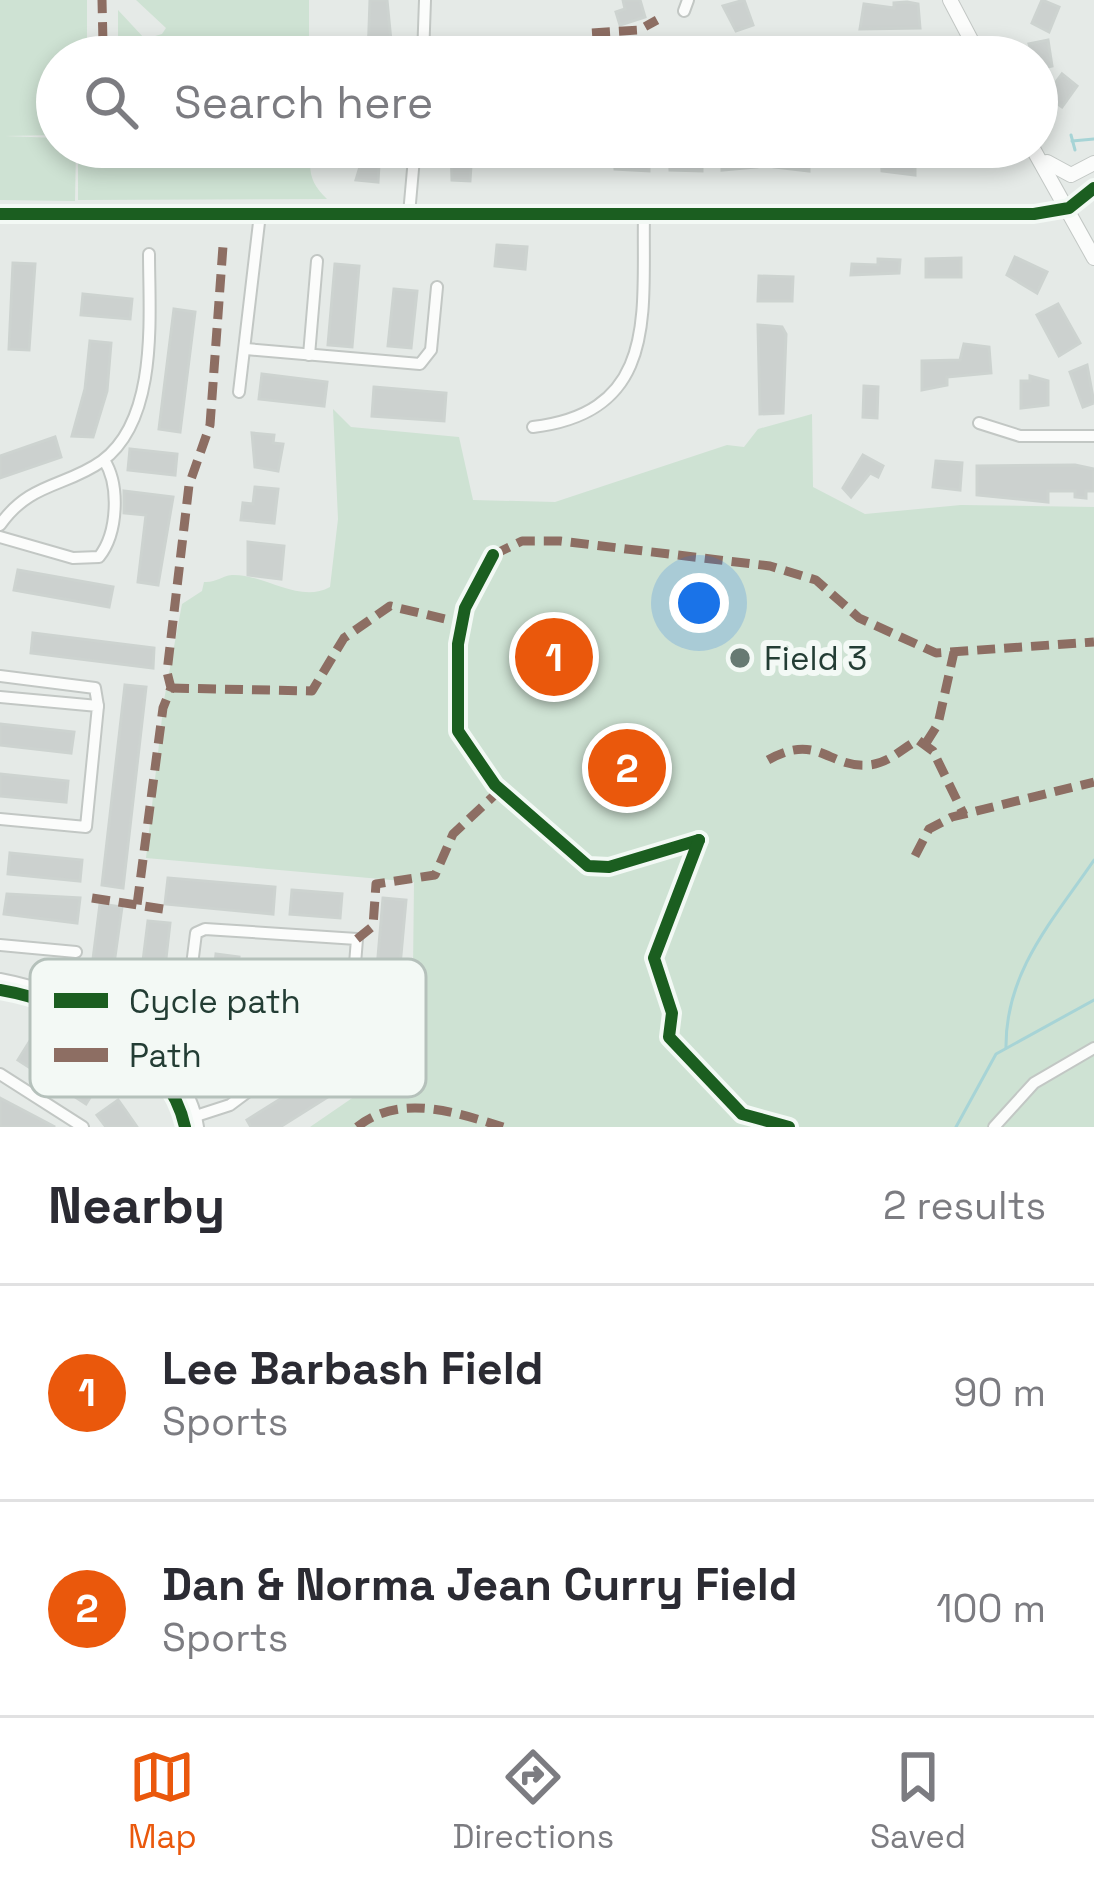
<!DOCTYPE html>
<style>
body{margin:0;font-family:"Space Grotesk",sans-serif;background:#f2f2f3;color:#2b2b33}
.you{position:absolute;left:699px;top:603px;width:42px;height:42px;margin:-30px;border:9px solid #fff;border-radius:50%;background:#1a73e8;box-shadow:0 0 0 18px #1a73e833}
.badge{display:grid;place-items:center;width:78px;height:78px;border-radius:50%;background:#ea580c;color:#fff;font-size:39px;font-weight:700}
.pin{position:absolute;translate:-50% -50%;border:6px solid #fff;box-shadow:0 3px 12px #0006}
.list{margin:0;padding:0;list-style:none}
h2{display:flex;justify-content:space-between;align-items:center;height:156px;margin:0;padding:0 48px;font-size:51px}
h2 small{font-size:39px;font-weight:400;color:#7c7c81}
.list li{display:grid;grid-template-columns:78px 1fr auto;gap:36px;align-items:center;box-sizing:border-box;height:216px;padding:0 48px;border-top:3px solid #e1e1e2}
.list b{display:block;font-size:45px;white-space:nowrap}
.list p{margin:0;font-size:39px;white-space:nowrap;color:#7c7c81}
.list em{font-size:39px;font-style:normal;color:#7c7c81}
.icon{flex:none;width:66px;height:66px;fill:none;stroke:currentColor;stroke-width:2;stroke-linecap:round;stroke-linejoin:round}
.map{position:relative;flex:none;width:1094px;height:1127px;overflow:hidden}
.search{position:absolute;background:#fff;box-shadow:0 6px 18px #0003;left:36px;right:36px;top:36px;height:132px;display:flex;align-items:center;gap:30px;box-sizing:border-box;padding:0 42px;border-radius:66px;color:#7c7c81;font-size:45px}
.sheet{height:588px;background:#fff}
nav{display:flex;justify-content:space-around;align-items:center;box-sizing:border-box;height:168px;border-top:3px solid #e1e1e2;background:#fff;font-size:33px;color:#7c7c81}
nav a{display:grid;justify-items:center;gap:6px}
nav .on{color:#ea580c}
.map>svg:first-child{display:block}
.green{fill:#cee2d3}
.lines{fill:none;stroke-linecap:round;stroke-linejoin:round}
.stream{stroke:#a7d4d6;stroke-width:3}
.building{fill:#ccd1cf;stroke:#cdd3d0;stroke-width:3}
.minor-casing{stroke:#c2c7c4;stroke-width:14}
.tertiary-casing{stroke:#c2c7c4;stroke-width:16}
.minor{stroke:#fbfcfb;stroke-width:10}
.tertiary{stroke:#fbfcfb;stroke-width:14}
.quiet{stroke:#8d6e63;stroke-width:9;stroke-dasharray:18 9;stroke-linecap:butt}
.cycleway-casing{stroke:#f3f9f5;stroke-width:20}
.cycleway{stroke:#1b5e20;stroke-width:12}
.poi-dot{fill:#677a73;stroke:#f3f9f5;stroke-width:4.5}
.labels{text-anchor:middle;stroke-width:12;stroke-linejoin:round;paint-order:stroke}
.poi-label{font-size:33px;fill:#233d34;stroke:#f3f9f5;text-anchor:start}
.key{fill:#f3f9f5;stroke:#b5c1bb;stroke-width:3}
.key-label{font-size:33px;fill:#233d34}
</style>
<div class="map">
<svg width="1094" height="1127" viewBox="0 0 1094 1127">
<rect width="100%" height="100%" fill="#e5eae7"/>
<g class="green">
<path d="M0 0H87V57H57V135L5 136 57 138V147H76L75 201 0 200Z"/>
<path d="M136 0H309V57H93L96 45 118 44V10L145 39 162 34 166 28Z"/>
<path d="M78 147H313C307 169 310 183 327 199L78 200Z"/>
<path d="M333 409 351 427 459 437 473 500 555 502 727 445 744 447 758 429 812 414 813 487 865 514 961 505 1094 507V1127H310L412 1057 414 882 146 858 164 700 182 604 202 591 204 582C216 583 221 576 232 575 265 574 299 604 330 587L338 519Z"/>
</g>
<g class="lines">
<g class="stream">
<path d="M1071 135 1075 150"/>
<path d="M1072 141 1094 139"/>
<path d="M1006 1048C1005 972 1053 920 1094 860"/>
<path d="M956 1127 996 1054 1094 1000"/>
</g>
</g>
<g class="building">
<path d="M370 0H387L391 41H386V57H368Z"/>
<path d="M623 0H640L645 17 620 25 616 12 625 9Z"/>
<path d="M744 0 753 25 736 31 723 6Z"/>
<path d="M1042 0 1059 7 1049 32 1032 23Z"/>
<path d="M907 2 918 4 920 28 860 29 864 4 894 8V3Z"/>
<path d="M1048 40 1052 66 1037 69 1029 44Z"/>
<path d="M1062 74 1077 86 1062 107 1046 96Z"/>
<path d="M366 147H380L378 182 356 180Z"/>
<path d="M565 147H594L593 164 564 162Z"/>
<path d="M687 147 702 149V171L670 170 669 150Z"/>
<path d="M738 147 756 149 757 167 722 170V150Z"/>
<path d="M774 147H809V171L774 167Z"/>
<path d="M899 147 915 148V175L882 171 881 150Z"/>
<path d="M451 148 472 150 470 181 452 180Z"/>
<path d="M649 151V171L615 169 614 152Z"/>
<path d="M497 245 527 247 525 269 495 266Z"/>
<path d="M1015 257 1047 272 1037 293 1007 275Z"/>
<path d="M961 258V277H926V259Z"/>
<path d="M878 259 900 260 899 273 851 275 852 264 878 265Z"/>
<path d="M13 263 35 264 29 350 9 349Z"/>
<path d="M335 264 359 266 352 347 328 345Z"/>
<path d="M759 276 793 277 792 301H758Z"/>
<path d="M394 289 417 291 411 348 388 346Z"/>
<path d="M83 294 132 299 130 319 81 315Z"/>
<path d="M1058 304 1080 343 1059 356 1037 315Z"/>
<path d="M174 309 195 312 180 432 159 429Z"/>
<path d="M758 325 782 327 786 334 783 413 760 414Z"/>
<path d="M90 341 111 343 107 391 93 437 72 436 85 389Z"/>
<path d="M964 344 989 347 991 373 947 377V385L922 390V361L960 360Z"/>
<path d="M1087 365 1094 403 1083 407 1070 372Z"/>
<path d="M262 374 327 382 324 406 259 399Z"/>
<path d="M1030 376 1048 381V405L1021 408V381H1030Z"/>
<path d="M864 386 878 387 877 418 863 417Z"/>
<path d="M374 387 446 393 444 421 372 416Z"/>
<path d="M252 433 274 435 273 443 283 444 278 471 255 467Z"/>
<path d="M55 437 61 457 0 478V456Z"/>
<path d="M130 449 177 454 175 475 128 470Z"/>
<path d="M863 455 883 466 878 477 870 473 851 497 843 488Z"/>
<path d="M936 461 962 463 960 490 933 487Z"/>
<path d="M1075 465 1094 469V491H1086V498L1075 497V491H1048V502L977 495V466Z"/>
<path d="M255 487 278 489 274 523 241 520 243 503 253 504Z"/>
<path d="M124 491 173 497 158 585 138 582 146 515 124 513Z"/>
<path d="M248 542 284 546 281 579 248 575Z"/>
<path d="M18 570 113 587 109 607 14 590Z"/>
<path d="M33 633 154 648 153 668 31 653Z"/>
<path d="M125 685 146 687 123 888 102 885Z"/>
<path d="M0 724 74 732 71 753 0 745Z"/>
<path d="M0 774 68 781 66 802 0 796Z"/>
<path d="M10 853 82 860 80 881 8 874Z"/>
<path d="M168 878 275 887 273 914 165 904Z"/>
<path d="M292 890 342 894 340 918 290 914Z"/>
<path d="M7 894 80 898 77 923 4 914Z"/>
<path d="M383 898 406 900 391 1065 369 1063Z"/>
<path d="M100 904 122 907 112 978 91 975Z"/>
<path d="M148 921 170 923 159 1020 136 1017Z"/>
<path d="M216 954 239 957 226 1068 204 1065Z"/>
<path d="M33 1036 101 1080 86 1104 18 1060Z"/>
<path d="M349 1056 361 1076 280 1127H251L247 1120Z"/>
<path d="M0 1098 38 1118 55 1127H0Z"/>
<path d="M118 1100 126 1111 137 1127H106L97 1115Z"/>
</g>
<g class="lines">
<defs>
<g id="minor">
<path d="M684 11 688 0"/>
<path d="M423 57 425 0"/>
<path d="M409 214 415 147"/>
<path d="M246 349 420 364 431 350 437 287"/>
<path d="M309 355 317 261"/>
<path d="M239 392 260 214"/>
<path d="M979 423 1020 436H1094"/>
<path d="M533 427C660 412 642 311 644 214"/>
<path d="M0 525C30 482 66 487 102 461 159 419 149 315 149 254"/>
<path d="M0 537 73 558 99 557C118 533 120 485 104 460"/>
<path d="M0 676 95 688 98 706"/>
<path d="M0 697 98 706 86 827 0 819"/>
<path d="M0 945 76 952"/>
<path d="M0 979C75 993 185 1043 198 1127"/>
<path d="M166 1061 183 1037 196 933 205 929 357 939 351 1014 230 1105 196 1116"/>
<path d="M0 1074 83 1127"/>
<path d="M994 1127 1034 1083 1094 1048"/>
</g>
<g id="tertiary">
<path d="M950 0 980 57"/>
<path d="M1032 147 1094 258"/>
<path d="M1047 162 1071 175 1094 163"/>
<path d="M0 214H1034L1069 208 1094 188"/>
</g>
</defs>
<use href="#minor" class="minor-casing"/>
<use href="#tertiary" class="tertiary-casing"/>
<use href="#minor" class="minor"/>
<use href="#tertiary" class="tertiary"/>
<g class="quiet">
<path d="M592 33 639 30 657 20"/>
<path d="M92 57V44L103 43 102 0"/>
<path d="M493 555 522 541H560L770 566 816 580 859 618 936 653 1094 642"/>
<path d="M171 688 312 691 344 638 390 606 462 623"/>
<path d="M926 743 938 724 954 652"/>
<path d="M768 760C818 732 828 768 868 765 888 764 901 749 918 740L933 751 964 815"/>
<path d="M915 856 929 829 952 817 1094 782"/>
<path d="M92 898 137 905"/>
<path d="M163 909 137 905 163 708 171 688 167 672 189 485 210 425 223 246"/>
<path d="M357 939 373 926 376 884 435 875 453 834 500 790"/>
<path d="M357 1127C400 1093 455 1112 503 1127"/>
</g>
<defs>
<g id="cycleway">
<path d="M0 214H1034L1069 208 1094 188"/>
<path d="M493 555 465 608 458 644V731L495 785 588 866 609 867 699 840"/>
<path d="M699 840 654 958 672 1013 669 1037 742 1114 789 1127"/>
<path d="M0 990C71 1002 169 1051 185 1127"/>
</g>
</defs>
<use href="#cycleway" class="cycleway-casing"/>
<use href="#cycleway" class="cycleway"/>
</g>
<circle class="poi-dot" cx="740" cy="658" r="12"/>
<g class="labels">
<g class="poi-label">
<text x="764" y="670">Field 3</text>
</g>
</g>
<rect x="30" y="959" width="396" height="138" rx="18" class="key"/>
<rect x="54" y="993" width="54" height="15" fill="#1b5e20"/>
<rect x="54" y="1048" width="54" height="14" fill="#8d6e63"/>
<g class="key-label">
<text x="129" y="1013">Cycle path</text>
<text x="129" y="1067">Path</text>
</g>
</svg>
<div class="you"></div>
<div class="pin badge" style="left:554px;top:657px">1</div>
<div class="pin badge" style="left:627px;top:768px">2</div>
<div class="search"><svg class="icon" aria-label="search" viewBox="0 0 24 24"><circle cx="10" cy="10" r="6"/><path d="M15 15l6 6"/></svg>Search here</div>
</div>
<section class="sheet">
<h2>Nearby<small>2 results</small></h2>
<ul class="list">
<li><span class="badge">1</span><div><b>Lee Barbash Field</b><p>Sports</p></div><em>90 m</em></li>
<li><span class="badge">2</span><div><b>Dan &amp; Norma Jean Curry Field</b><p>Sports</p></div><em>100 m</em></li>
</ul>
</section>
<nav>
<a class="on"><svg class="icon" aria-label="map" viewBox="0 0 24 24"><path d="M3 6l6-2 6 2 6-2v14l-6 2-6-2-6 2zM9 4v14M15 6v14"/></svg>Map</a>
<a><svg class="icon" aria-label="directions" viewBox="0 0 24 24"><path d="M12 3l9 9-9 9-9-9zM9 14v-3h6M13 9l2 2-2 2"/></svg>Directions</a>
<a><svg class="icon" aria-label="saved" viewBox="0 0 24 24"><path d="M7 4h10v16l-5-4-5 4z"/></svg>Saved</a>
</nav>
